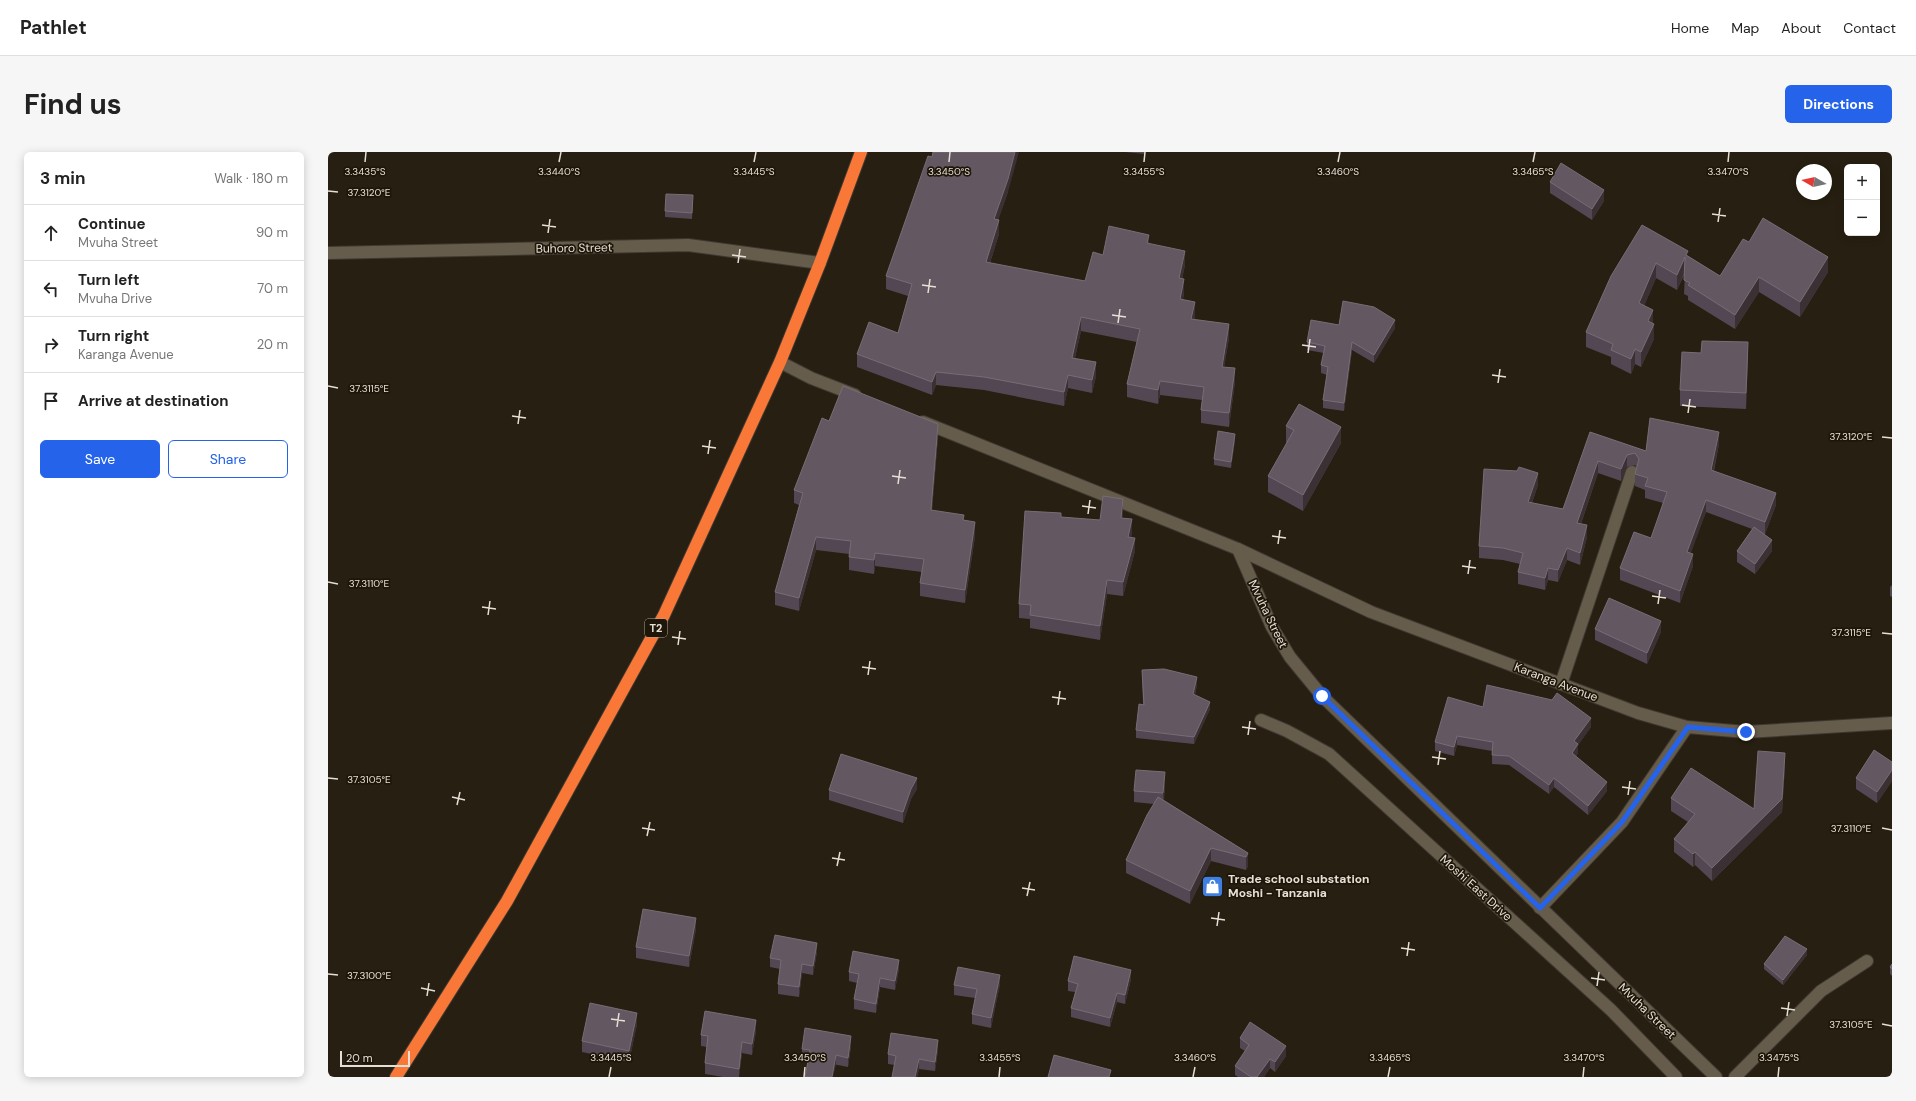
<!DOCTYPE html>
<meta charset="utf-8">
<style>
body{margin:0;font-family:"DM Sans",sans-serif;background:#f6f6f6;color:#222}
.controls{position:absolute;right:12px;top:12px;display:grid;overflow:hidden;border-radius:6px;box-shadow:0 2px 10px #0003}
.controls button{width:36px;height:36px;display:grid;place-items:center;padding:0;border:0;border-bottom:1px solid #e0e0e0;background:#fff;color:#222;font:20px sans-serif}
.compass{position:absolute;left:1468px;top:12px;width:36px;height:36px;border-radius:50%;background:#fff;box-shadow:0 2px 10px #0003;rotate:279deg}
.scale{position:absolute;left:12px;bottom:10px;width:70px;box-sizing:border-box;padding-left:4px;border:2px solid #e5dfd6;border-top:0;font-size:11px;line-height:14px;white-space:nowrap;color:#e5dfd6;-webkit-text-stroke:3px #1e1608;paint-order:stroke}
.stop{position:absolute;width:12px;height:12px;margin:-9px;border:3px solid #2563eb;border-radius:50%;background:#fff}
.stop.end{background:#2563eb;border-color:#fff;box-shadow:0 1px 4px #0008}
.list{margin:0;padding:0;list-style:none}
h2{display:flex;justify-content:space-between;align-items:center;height:52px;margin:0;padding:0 16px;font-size:17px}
h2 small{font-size:13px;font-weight:400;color:#767676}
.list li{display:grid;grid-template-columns:26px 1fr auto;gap:12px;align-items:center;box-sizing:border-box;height:56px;padding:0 16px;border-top:1px solid #e0e0e0}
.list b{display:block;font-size:15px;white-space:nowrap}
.list p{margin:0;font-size:13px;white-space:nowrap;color:#767676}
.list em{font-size:13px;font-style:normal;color:#767676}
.actions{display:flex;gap:8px;padding:12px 16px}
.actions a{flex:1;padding:9px 0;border:1px solid #2563eb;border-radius:6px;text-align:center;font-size:14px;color:#2563eb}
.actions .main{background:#2563eb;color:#fff}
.icon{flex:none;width:22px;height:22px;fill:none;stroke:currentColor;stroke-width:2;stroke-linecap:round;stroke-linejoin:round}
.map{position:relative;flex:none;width:1564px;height:925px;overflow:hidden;border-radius:6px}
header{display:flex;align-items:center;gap:24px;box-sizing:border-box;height:56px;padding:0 20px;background:#fff;border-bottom:1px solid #e0e0e0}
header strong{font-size:19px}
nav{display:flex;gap:22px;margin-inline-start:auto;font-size:14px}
.intro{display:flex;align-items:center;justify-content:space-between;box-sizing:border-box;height:96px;padding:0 24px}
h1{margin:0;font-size:28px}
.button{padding:10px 18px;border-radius:6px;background:#2563eb;color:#fff;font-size:14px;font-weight:700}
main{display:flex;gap:24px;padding:0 24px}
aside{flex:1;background:#fff;border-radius:6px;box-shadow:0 2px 10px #0003}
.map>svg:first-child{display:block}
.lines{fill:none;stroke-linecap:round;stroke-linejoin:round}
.minor-casing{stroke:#3f3830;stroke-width:14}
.highway-casing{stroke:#3f3830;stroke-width:14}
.minor{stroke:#665c4c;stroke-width:12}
.highway{stroke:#f97837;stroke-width:12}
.wall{fill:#534754}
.shaded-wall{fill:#3b3033}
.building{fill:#635862;stroke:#776d74}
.route{stroke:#2563eb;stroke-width:5}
.ticks{fill:none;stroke:#e5dfd6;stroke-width:1.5}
.labels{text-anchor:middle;stroke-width:3.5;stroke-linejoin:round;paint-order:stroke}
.shield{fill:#1e1608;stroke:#a9a398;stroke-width:1}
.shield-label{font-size:11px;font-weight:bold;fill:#e5dfd6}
.street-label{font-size:12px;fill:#e5dfd6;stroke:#1e1608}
.poi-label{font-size:12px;font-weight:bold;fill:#e5dfd6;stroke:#1e1608;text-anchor:start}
.ticks-label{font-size:10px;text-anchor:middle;fill:#e5dfd6;stroke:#1e1608;stroke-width:3.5;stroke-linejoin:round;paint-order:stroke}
</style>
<header>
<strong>Pathlet</strong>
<nav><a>Home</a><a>Map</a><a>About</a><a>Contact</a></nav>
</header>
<div class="intro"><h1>Find us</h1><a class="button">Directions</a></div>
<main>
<aside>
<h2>3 min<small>Walk · 180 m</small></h2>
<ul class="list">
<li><svg class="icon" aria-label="ahead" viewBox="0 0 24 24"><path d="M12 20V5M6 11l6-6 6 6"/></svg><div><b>Continue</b><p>Mvuha Street</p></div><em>90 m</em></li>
<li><svg class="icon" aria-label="left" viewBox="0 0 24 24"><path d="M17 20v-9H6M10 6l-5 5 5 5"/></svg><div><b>Turn left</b><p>Mvuha Drive</p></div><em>70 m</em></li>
<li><svg class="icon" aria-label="right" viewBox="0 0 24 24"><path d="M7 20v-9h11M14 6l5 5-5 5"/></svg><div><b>Turn right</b><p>Karanga Avenue</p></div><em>20 m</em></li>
<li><svg class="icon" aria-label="arrive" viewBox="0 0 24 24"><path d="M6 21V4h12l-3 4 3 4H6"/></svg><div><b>Arrive at destination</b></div></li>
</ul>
<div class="actions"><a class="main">Save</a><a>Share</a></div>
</aside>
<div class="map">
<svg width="1564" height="925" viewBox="0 0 1564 925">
<rect width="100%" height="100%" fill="#271f11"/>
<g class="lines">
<defs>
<g id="minor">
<path d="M0 101 360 93 492 111"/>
<path d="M452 210 483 226 527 243"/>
<path d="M595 270 910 397 1043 460 1310 561 1359 575 1418 580 1564 571"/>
<path d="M910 397 944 475 962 505 994 544 1388 925"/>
<path d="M1233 532 1304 320"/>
<path d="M933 568 959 579 1001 602 1283 858 1348 925"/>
<path d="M1212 756 1294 670 1359 575"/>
<path d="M1407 925 1493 839 1539 809"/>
</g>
<path id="highway" d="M68 925 179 749 336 463 452 210 492 111 533 0"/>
</defs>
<use href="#minor" class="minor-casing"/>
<use href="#highway" class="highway-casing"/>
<use href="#minor" class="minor"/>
<use href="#highway" class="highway"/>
</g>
<g class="wall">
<path d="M797 0H817V2Z"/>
<path d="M604 5 680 40 670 68 671 82 662 111 757 129 775 103 821 92 857 113 854 127 856 141 855 147 867 164 866 168 901 186 896 215 907 230 901 275 873 271V258L874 248 832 243 830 252 799 245V232L809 190 753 179 747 206 768 224 764 241 740 236 736 254 656 238 608 233 604 243 529 215V202L570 181 580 144 558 137V124Z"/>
<path d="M1222 30 1276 49 1264 68 1222 41Z"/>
<path d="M365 49 364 67 337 65V59Z"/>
<path d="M1314 73 1360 104 1392 124 1421 90 1500 120 1472 165 1431 140 1407 177 1360 148V144L1356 142 1357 121 1349 138 1328 126 1316 154 1325 171 1326 187 1313 215 1307 212 1303 222 1283 212V205L1258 195V180Z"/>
<path d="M1011 173 1067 176 1046 211 1024 198 1016 259 995 256V248L999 223 993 221V213L996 201 979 198V190Z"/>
<path d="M1420 206 1418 257 1352 254V238Z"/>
<path d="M501 269 610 285 604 358 636 368 647 384 637 451 592 444V431L594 420 547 414 546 422 521 418V402L488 398 471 459 447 453V440L471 353 466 351V338Z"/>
<path d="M958 274 1013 291 975 359 940 340V324L959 291 958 290Z"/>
<path d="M1262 280 1318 299 1391 292 1386 319 1448 353 1437 382H1436L1444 399 1427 422 1409 410V399L1424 377 1378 360 1362 401 1365 414 1352 451 1292 428V416L1323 386 1335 351 1317 346V338L1307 334V322L1309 316 1307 313 1299 315 1293 329 1270 321 1253 372 1259 385 1252 413 1239 408 1230 430 1220 428 1217 438 1190 432V420L1192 412 1175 408 1151 406V394L1210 333 1204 351 1235 357Z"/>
<path d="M907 288 903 316 886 313V307Z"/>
<path d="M795 360 794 366 804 381 803 385 807 399 795 444 779 442 772 488 702 476V467L691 466V452L733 365 772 368Z"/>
<path d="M1564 433V445L1562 444V435Z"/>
<path d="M1267 477 1333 480 1319 512 1267 488Z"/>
<path d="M814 518 869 533 867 543 882 557 866 592 808 586V578L815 553Z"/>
<path d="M1155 555 1263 575 1250 593V601L1248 604 1279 639 1260 663 1226 635 1221 642 1181 613 1164 612V599L1129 593 1126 604 1107 599V590Z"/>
<path d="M1564 610V629L1549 651 1528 637V626Z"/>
<path d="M1457 614 1454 660 1384 729 1367 713 1365 715 1346 700V687L1360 670 1343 659V646L1426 657Z"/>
<path d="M837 631 836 648 920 701V714L918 718 883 709 862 752 798 721V708L826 652 806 650V639Z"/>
<path d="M589 637 583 647 575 671 501 648V638Z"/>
<path d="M368 777 361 815 308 806V795Z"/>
<path d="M489 800 485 823 474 821 471 845 450 842V832L452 817 442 815V806Z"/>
<path d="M1479 803 1455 833 1436 817V812Z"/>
<path d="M1564 812V824L1562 822V815Z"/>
<path d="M571 817 567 838 552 835 548 861 526 857V847L529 831 521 829V820Z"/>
<path d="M803 827 797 852 789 850 782 875 743 865V856L747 840 740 839V829Z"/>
<path d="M672 832 663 876 644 872V862L647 846 626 843V833Z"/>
<path d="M309 872 301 910 254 900V889Z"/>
<path d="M428 879 424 903 414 901 411 925H395L377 922V911L379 895 373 894V883Z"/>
<path d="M912 886 958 904 947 920 942 916 936 925H910L907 923V914L917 899 912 896Z"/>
<path d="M523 894 520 915 474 906V897Z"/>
<path d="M610 898 607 919 591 917 589 925H564L567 913 560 912V902Z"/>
</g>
<g class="shaded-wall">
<path d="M687 0H691L680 40 666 80V67Z"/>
<path d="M1276 38V49L1264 68V57Z"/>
<path d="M671 68V82L658 123V110Z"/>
<path d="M821 83V97L819 91Z"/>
<path d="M857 99V113L851 140V126Z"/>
<path d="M1357 105V119L1349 138V123Z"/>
<path d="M1500 105V120L1472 165V150Z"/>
<path d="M1328 111V126L1311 166V151Z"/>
<path d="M1431 125V140L1407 177V163Z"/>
<path d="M856 127V141L852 161V147Z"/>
<path d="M867 150V164L863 181V167Z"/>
<path d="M1325 158V173L1320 169Z"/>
<path d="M753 165V179L744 219V206Z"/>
<path d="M1067 168V176L1046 211V203Z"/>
<path d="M901 172V186L894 228V215Z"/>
<path d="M1326 172V187L1313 215V200Z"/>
<path d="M1024 190V198L1016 259V251Z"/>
<path d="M1420 190V206L1418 257V241Z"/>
<path d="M1307 197V212L1303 222V207Z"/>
<path d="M768 210V224L764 241V228Z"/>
<path d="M907 216V230L901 275V261Z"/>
<path d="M608 220V233L604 243V230Z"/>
<path d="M740 223V236L736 254V240Z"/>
<path d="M832 229V243L830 252V238Z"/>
<path d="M610 272V285L603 371V358Z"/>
<path d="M1013 275V291L975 359V343Z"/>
<path d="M1391 280V292L1383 330V318Z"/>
<path d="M907 282V288L903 316V310Z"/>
<path d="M1299 303V315L1293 329V317Z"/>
<path d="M1270 309V321L1249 383V371Z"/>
<path d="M1210 321V333L1200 362V350Z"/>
<path d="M1448 341V353L1437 382V370Z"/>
<path d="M795 347V360L793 379V366Z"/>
<path d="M1378 348V360L1359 412V400Z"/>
<path d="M804 367V381L800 398V385Z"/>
<path d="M647 370V384L637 451V438Z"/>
<path d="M1259 373V385L1252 413V401Z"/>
<path d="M488 385V398L471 459V446Z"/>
<path d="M807 386V399L795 444V430Z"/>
<path d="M1444 388V399L1427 422V412Z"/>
<path d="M1239 396V408L1230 430V418Z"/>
<path d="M547 401V414L546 422V408Z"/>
<path d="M1365 402V414L1352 451V439Z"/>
<path d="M1220 416V428L1217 438V426Z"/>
<path d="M779 428V442L772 488V474Z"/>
<path d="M1333 469V480L1319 512V501Z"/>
<path d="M869 525V533L865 550V542Z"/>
<path d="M882 550V557L866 592V585Z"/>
<path d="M1263 566V575L1250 593V601L1244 610V601L1246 589Z"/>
<path d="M1129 584V593L1126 604V595Z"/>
<path d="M1457 601V614L1454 660 1384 729V716L1454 647Z"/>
<path d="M1564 618V629L1549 651V640Z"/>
<path d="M837 620V631L835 652V641Z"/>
<path d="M589 626V637L583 647 575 671V660L583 637Z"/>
<path d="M1226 626V635L1221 642V633Z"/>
<path d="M1279 630V639L1260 663V654Z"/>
<path d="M883 696V709L862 752V739Z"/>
<path d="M1367 700V713L1365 715V702Z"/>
<path d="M920 701V714L918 718V705Z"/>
<path d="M368 766V777L361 815V804Z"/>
<path d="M489 791V800L485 823V814Z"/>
<path d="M1479 797V803L1455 833V828Z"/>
<path d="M571 808V817L567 838V829Z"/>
<path d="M474 812V821L471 845V835Z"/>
<path d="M803 818V827L797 852V843Z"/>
<path d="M672 823V832L663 876V866Z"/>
<path d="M552 826V835L548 861V852Z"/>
<path d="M789 841V850L782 875V866Z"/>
<path d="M309 861V872L301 910V899Z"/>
<path d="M428 868V879L424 903V892Z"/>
<path d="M523 884V894L520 915V906Z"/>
<path d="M610 888V898L607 919V910Z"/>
<path d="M414 890V901L411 925V917Z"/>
<path d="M958 894V904L947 920V910Z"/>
<path d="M508 903V913L505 925H504Z"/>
<path d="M591 907V917L589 925H587Z"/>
<path d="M942 907V916L936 925H929Z"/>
</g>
<g class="building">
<path d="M605 0H687L680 27 666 67 671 68 658 110 757 129 765 100 775 103 781 74 821 83 819 91 857 99 851 126 856 127 852 147 867 150 863 167 901 172 894 215 907 216 901 261 873 258 876 235 832 229 830 238 799 232 812 177 753 165 744 206 768 210 764 228 740 223 736 240 656 225 608 220 604 230 529 202 541 170 570 181 584 132 558 124 600 4 604 5Z"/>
<path d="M1233 11 1276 38 1264 57 1222 30Z"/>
<path d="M338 42 365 43 364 61 337 59Z"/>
<path d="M1435 66 1500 105 1472 150 1431 125 1407 163 1360 133 1362 131 1356 128 1357 105 1349 123 1328 111 1311 151 1325 158 1320 169 1326 172 1313 200 1307 197 1303 207 1283 198 1285 192 1258 180 1283 124 1314 73 1360 99 1358 103 1392 124 1415 87 1421 90Z"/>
<path d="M1015 149 1046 155 1067 168 1046 203 1024 190 1016 251 995 248 1000 215 993 213 997 194 979 190 983 168 1011 173Z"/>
<path d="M1374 189 1420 190 1418 241 1352 238 1354 200 1373 201Z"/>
<path d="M515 234 610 272 603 358 636 363 635 368 647 370 637 438 592 431 596 407 547 401 546 408 521 405 523 389 488 385 471 446 447 440 475 341 466 338 494 266 501 269Z"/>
<path d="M971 252 1013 275 975 343 940 324 966 278 958 274Z"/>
<path d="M1322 266 1391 280 1383 318 1448 341 1437 370 1378 348 1359 400 1365 402 1352 439 1292 416 1306 380 1323 386 1339 340 1317 334 1320 326 1307 322 1311 307 1307 301 1299 303 1293 317 1270 309 1249 371 1259 373 1252 401 1239 396 1230 418 1220 416 1217 426 1190 420 1195 401 1175 396 1151 394 1156 317 1189 319 1191 315 1210 321 1200 350 1235 357 1262 280 1318 299Z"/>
<path d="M890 279 907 282 903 310 886 307Z"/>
<path d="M775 344 795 347 793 366 804 367 800 385 807 386 795 430 779 428 772 474 702 463 703 453 691 452 697 359 733 361V365L772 368Z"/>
<path d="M1426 375 1444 388 1427 412 1409 399Z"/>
<path d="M1281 446 1333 469 1319 501 1267 477Z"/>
<path d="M836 517 869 525 865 542 882 550 866 585 808 578 811 552 816 553 814 518Z"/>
<path d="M1159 533 1224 548 1229 541 1263 566 1246 589 1250 592 1244 601 1279 630 1260 654 1226 626 1221 633 1181 604 1164 603 1165 590 1129 584 1126 595 1107 590 1120 545 1155 555Z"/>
<path d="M1546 598 1564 610V618L1549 640 1528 626Z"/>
<path d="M1430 599 1457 601 1454 647 1384 716 1367 700 1365 702 1346 687 1367 662 1343 646 1363 616 1426 657Z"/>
<path d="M513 602 589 626 583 637 575 660 501 638Z"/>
<path d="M808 618 837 620 835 641 806 639Z"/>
<path d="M830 645 920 701 918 705 883 696 862 739 798 708 819 663Z"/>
<path d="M315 757 368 766 361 804 308 795Z"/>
<path d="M447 783 489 791 485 814 474 812 471 835 450 832 453 808 442 806Z"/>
<path d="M1457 784 1479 797 1455 828 1436 812Z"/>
<path d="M525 799 571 808 567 829 552 826 548 852 526 847 531 822 521 820Z"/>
<path d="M746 804 803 818 797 843 789 841 782 866 743 856 750 832 740 829Z"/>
<path d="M1564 812V817L1562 815Z"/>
<path d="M630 815 672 823 663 866 644 862 649 837 626 833Z"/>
<path d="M262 851 309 861 301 899 254 889Z"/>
<path d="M377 859 428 868 424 892 414 890 411 917 377 911 380 884 373 883Z"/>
<path d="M922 870 958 894 947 910 942 907 929 925H923L907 914 921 893 912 886Z"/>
<path d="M477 876 523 884 520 906 508 903 504 925H477L482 898 474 897Z"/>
<path d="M563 881 610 888 607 910 591 907 587 925H564L568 904 560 902Z"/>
<path d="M726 903 783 918 781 925H720Z"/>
</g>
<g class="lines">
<path class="route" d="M994 544 1212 756 1294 670 1360 575 1418 580"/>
</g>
<path class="ticks" d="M37 10 38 0M231 10 233 0M426 10 428 0M621 10 622 0M816 10 817 0M1010 10 1012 0M1205 10 1207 0M1400 10 1401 0M0 39 10 40M1384 62 1398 64M1390 70 1392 56M214 73 228 75M220 81 222 67M404 103 418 105M410 111 412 97M594 133 608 135M600 141 602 127M784 163 798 165M790 171 792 157M974 193 988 195M980 201 982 187M1164 223 1178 225M1170 231 1172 217M0 234 10 236M1354 253 1368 255M1360 261 1362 247M184 264 198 266M190 272 192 258M1554 285 1564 286M374 294 388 296M380 302 382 288M564 324 578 326M570 332 572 318M754 354 768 356M760 362 762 348M944 384 958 386M950 392 952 378M1134 414 1148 416M1140 422 1142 408M0 430 10 432M1324 444 1338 446M1330 452 1332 438M154 455 168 457M160 463 162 449M1554 481 1564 482M344 485 358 487M350 493 352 479M534 515 548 517M540 523 542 509M724 545 738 547M730 553 732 539M914 575 928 577M920 583 922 569M1104 605 1118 607M1110 613 1112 599M0 626 10 627M1294 635 1308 637M1300 643 1302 629M124 645 137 648M129 653 132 640M314 676 327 678M1554 676 1564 678M319 684 322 670M504 706 517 708M509 714 512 700M694 736 707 738M699 744 702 730M883 766 897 768M889 774 891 760M1073 796 1087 798M1079 804 1081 790M0 822 10 823M1263 826 1277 828M1269 834 1271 820M93 836 107 839M99 844 101 831M1453 856 1467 858M1459 864 1461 850M283 867 297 869M1554 872 1564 874M289 875 291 861M281 925 283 915M476 925 477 915M671 925 672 915M865 925 867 915M1060 925 1062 915M1255 925 1256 915M1450 925 1451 915"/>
<defs>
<symbol id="shop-square" viewBox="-11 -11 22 22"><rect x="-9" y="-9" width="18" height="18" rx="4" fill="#3f7fe0" stroke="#1e1608"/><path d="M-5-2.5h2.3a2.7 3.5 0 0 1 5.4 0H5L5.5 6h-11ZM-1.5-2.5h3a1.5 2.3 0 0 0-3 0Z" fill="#fff"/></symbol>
</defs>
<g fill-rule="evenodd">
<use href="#shop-square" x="872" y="722" width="25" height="25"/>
</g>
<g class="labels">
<rect class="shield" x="317" y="467" width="22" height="18" rx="3"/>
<g class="shield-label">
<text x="328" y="480">T2</text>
</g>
<g class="street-label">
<text transform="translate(246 96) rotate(-1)" y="4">Buhoro Street</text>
<text transform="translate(940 462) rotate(64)" y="4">Mvuha Street</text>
<text transform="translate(1228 530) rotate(21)" y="4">Karanga Avenue</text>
<text transform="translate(1148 736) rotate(42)" y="4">Moshi East Drive</text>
<text transform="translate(1319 859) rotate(44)" y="4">Mvuha Street</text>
</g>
<g class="poi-label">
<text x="900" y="731">Trade school substation<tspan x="900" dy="14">Moshi - Tanzania</tspan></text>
</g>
</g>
<g class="ticks-label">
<text x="231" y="23">3.3440°S</text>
<text x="426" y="23">3.3445°S</text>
<text x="621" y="23">3.3450°S</text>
<text x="816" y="23">3.3455°S</text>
<text x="1010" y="23">3.3460°S</text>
<text x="1205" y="23">3.3465°S</text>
<text x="1400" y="23">3.3470°S</text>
<text x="37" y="23">3.3435°S</text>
<text x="41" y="44">37.3120°E</text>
<text x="41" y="240">37.3115°E</text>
<text x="1523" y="288">37.3120°E</text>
<text x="41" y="435">37.3110°E</text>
<text x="1523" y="484">37.3115°E</text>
<text x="41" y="631">37.3105°E</text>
<text x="1523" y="680">37.3110°E</text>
<text x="41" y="827">37.3100°E</text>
<text x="1523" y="876">37.3105°E</text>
<text x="283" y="909">3.3445°S</text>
<text x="477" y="909">3.3450°S</text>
<text x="672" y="909">3.3455°S</text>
<text x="867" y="909">3.3460°S</text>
<text x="1062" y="909">3.3465°S</text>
<text x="1256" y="909">3.3470°S</text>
<text x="1451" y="909">3.3475°S</text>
</g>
</svg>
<div class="controls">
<button>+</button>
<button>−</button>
</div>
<svg class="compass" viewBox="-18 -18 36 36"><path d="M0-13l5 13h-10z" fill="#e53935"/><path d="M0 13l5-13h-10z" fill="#767676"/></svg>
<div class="scale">20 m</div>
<div class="stop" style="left:994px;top:544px"></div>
<div class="stop end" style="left:1418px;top:580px"></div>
</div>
</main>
